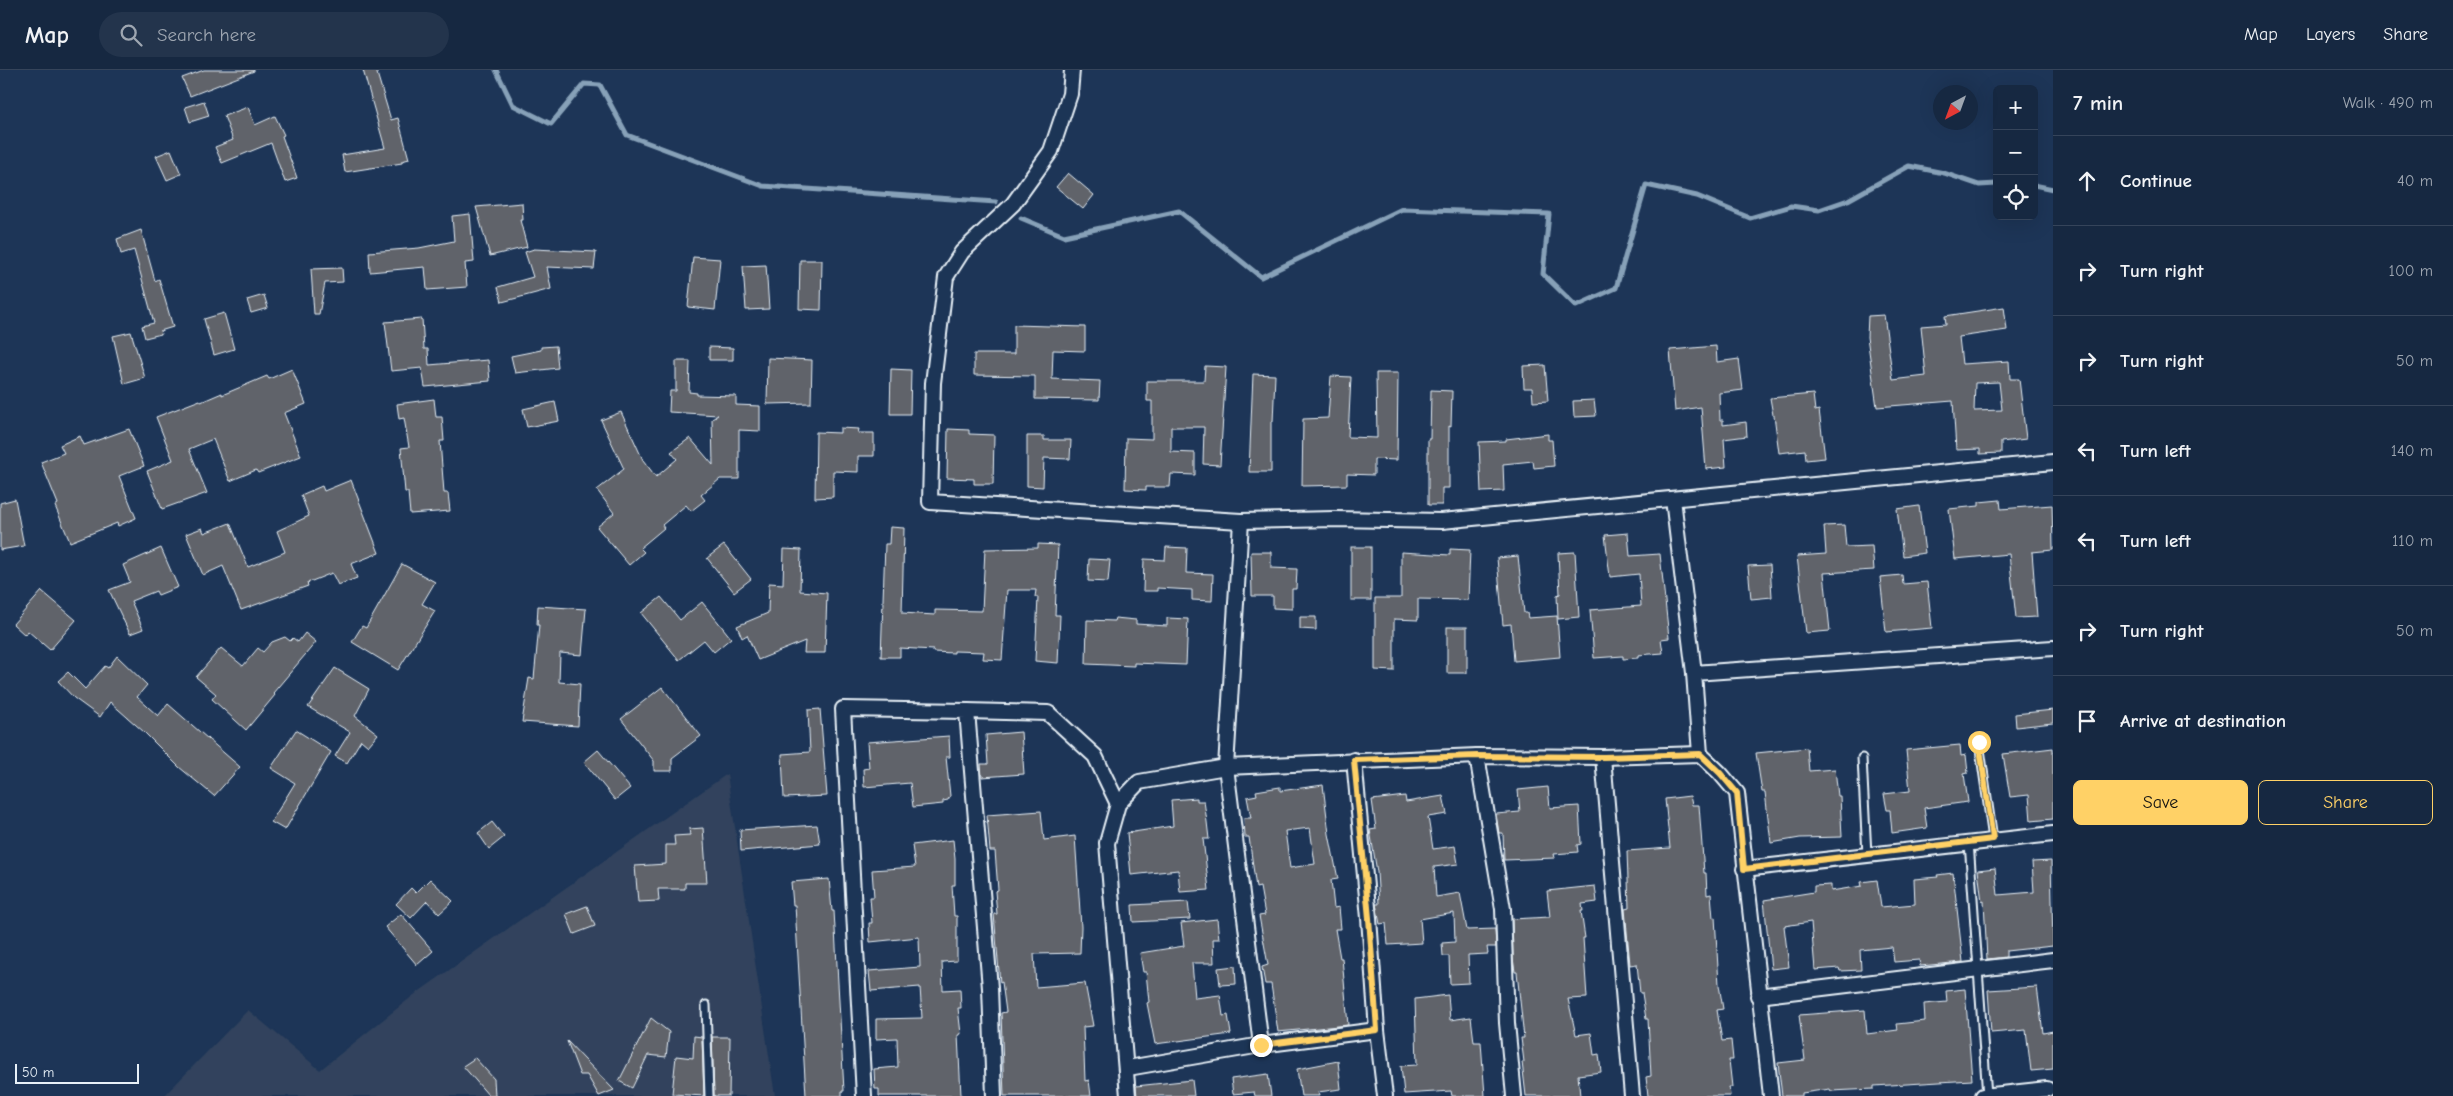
<!DOCTYPE html>
<meta charset="utf-8">
<style>
body{margin:0;font-family:"Comic Neue",sans-serif;background:#23344c;color:#f1f3f6}
.controls{position:absolute;right:15px;top:15px;display:grid;overflow:hidden;border-radius:8px;box-shadow:0 5px 20px #0002}
.controls button{width:45px;height:45px;display:grid;place-items:center;padding:0;border:0;border-bottom:1px solid #35445a;background:#162841;color:#f1f3f6;font:25px sans-serif}
.compass{position:absolute;left:1933px;top:15px;width:45px;height:45px;border-radius:50%;background:#162841;box-shadow:0 5px 20px #0002;rotate:221deg}
.scale{position:absolute;left:15px;bottom:12px;width:124px;box-sizing:border-box;padding-left:5px;border:2px solid #e8f1f8;border-top:0;font-size:14px;line-height:18px;white-space:nowrap;color:#e8f1f8;-webkit-text-stroke:4px #1d3557;paint-order:stroke}
.stop{position:absolute;width:15px;height:15px;margin:-11px;border:4px solid #ffd166;border-radius:50%;background:#fff}
.stop.end{background:#ffd166;border-color:#fff;box-shadow:0 1px 5px #0008}
.list{margin:0;padding:0;list-style:none}
h2{display:flex;justify-content:space-between;align-items:center;height:65px;margin:0;padding:0 20px;font-size:21px}
h2 small{font-size:16px;font-weight:400;color:#9ea6b1}
.list li{display:grid;grid-template-columns:32px 1fr auto;gap:15px;align-items:center;box-sizing:border-box;height:90px;padding:0 20px;border-top:1px solid #35445a}
.list b{display:block;font-size:19px;white-space:nowrap}
.list em{font-size:16px;font-style:normal;color:#9ea6b1}
.actions{display:flex;gap:10px;padding:15px 20px}
.actions a{flex:1;padding:11px 0;border:1px solid #ffd166;border-radius:8px;text-align:center;font-size:18px;color:#ffd166}
.actions .main{background:#ffd166;color:#111}
.icon{flex:none;width:28px;height:28px;fill:none;stroke:currentColor;stroke-width:2;stroke-linecap:round;stroke-linejoin:round}
.map{position:relative;flex:none;width:2053px;height:1026px;overflow:hidden}
header{display:flex;align-items:center;gap:30px;box-sizing:border-box;height:70px;padding:0 25px;background:#162841;border-bottom:1px solid #35445a}
header strong{font-size:24px}
nav{display:flex;gap:28px;margin-inline-start:auto;font-size:18px}
.search{width:350px;height:45px;background:#23344c;display:flex;align-items:center;gap:12px;box-sizing:border-box;padding:0 18px;border-radius:28px;color:#9ea6b1;font-size:19px}
main{display:flex}
aside{flex:1;background:#162841}
.map>svg:first-child{display:block}
.built{fill:#31435d}
.lines{fill:none;stroke-linecap:round;stroke-linejoin:round}
.stream{stroke:#87a1b8;stroke-width:5}
.building{fill:#60636a;stroke:#e8f1f8;fill-rule:evenodd}
.lane-casing{stroke:#e8f1f8;stroke-width:11}
.street-casing{stroke:#e8f1f8;stroke-width:18}
.lane{stroke:#1d3557;stroke-width:7}
.street{stroke:#1d3557;stroke-width:14}
.route{stroke:#ffd166;stroke-width:6}
</style>
<header>
<strong>Map</strong>
<div class="search"><svg class="icon" aria-label="search" viewBox="0 0 24 24"><circle cx="10" cy="10" r="6"/><path d="M15 15l6 6"/></svg>Search here</div>
<nav><a>Map</a><a>Layers</a><a>Share</a></nav>
</header>
<main>
<div class="map">
<svg width="2053" height="1026" viewBox="0 0 2053 1026">
<rect width="100%" height="100%" fill="#1d3557"/>
<filter id="ink" filterUnits="userSpaceOnUse"><feTurbulence type="fractalNoise" baseFrequency=".02" numOctaves="2"/><feDisplacementMap in="SourceGraphic" scale="10" xChannelSelector="R" yChannelSelector="G"/><feConvolveMatrix kernelMatrix="1 2 1 2 8 2 1 2 1" color-interpolation-filters="sRGB"/></filter>
<g filter="url(#ink)">
<path class="built" d="M727 704 775 1026H164L248 940 320 1000 414 925Z"/>
<g class="lines">
<g class="stream">
<path d="M496 0 513 35 551 54 584 14 600 15 627 65 763 116 996 132"/>
<path d="M2034 115 2053 119"/>
<path d="M1021 148 1064 166 1179 141 1261 207 1402 139 1549 144 1543 204 1576 236 1616 218 1646 115 1697 126 1750 148 1791 136 1819 140 1848 130 1909 96 1944 103 1979 115 1997 114"/>
</g>
</g>
<g class="building">
<path d="M204 0H254V1L190 26 182 8Z"/>
<path d="M363 0H376L391 50 398 48 409 89 402 91V93L345 102 342 85 385 78Z"/>
<path d="M204 31 209 46 190 52 185 37Z"/>
<path d="M248 37 255 55 275 46 284 65 282 66 297 108 285 112 271 73 222 93 215 77 233 70 224 46Z"/>
<path d="M171 80 181 104 167 110 156 86Z"/>
<path d="M1068 103 1094 125 1083 139 1056 117Z"/>
<path d="M522 133 523 150H520L527 177 490 186 476 137Z"/>
<path d="M470 144 474 192 465 193 467 217 427 220 425 197 370 202 369 182 419 178 454 171 452 146Z"/>
<path d="M141 160 155 211 159 209 173 257 160 261 161 264 145 268 142 256 154 253 134 180 121 184 117 169Z"/>
<path d="M534 179 596 182 594 199 547 197 551 219 502 232 498 217 533 207 525 182Z"/>
<path d="M693 187 720 189 715 240 688 237Z"/>
<path d="M800 190H822L821 240 799 239Z"/>
<path d="M766 195 769 239 746 240 743 196Z"/>
<path d="M342 198 343 212 325 213 319 244H314L311 199Z"/>
<path d="M264 225 268 238 251 243 247 230Z"/>
<path d="M2004 237 2007 260 1959 267 1962 294 2009 291 2010 309H2019L2026 369 2001 372V383L1980 384V379L1956 380 1953 331 1877 337 1867 267 1868 246 1884 245 1893 310 1926 306 1921 256 1946 254 1945 246ZM1999 312 2002 340 1974 341 1975 313Z"/>
<path d="M224 243 234 279 214 285 204 249Z"/>
<path d="M422 249 424 279H428L429 295 488 290 490 311 425 317 422 298 391 301 385 252Z"/>
<path d="M1014 255 1085 257V281L1053 280 1052 309 1100 311 1099 330 1035 329V306L974 305V284H1014Z"/>
<path d="M131 262 145 308 124 314 113 266Z"/>
<path d="M556 276 558 298 515 303 511 286 541 280V277Z"/>
<path d="M1716 276 1717 292 1739 289 1743 320 1719 323 1720 350H1723V355L1746 352 1747 366 1724 369 1726 397 1706 399 1701 337 1675 341 1670 280Z"/>
<path d="M709 277 733 278V290H709Z"/>
<path d="M768 288 812 290 811 333 767 334Z"/>
<path d="M676 291H690L689 322 697 323V325L736 326V335L760 336V361L739 360V409H720L701 425 705 430 691 441 686 435 662 455 664 458 640 478 644 482 629 495 597 457 614 443 597 420 624 399 601 350 621 342 643 390 656 407 677 389 671 382 690 368 713 395 712 349 718 345 669 342 670 321H676Z"/>
<path d="M1545 295 1548 331 1533 332 1532 318H1524L1523 296Z"/>
<path d="M1205 296 1226 297 1220 395 1203 394 1204 357H1171V382L1195 383V405L1171 404 1170 417H1146V420L1125 419 1126 368 1152 369V331H1147V311H1204Z"/>
<path d="M292 299 306 334 284 343 301 386 258 403 256 400 230 411 213 369 189 379 207 423 162 439 147 401 173 390 156 347 200 330 201 332 222 323V325L267 306 269 309Z"/>
<path d="M891 299 911 300 910 344H890Z"/>
<path d="M1376 303H1398L1397 390 1374 389V405L1347 404V415L1302 416 1303 349 1328 348 1331 306 1351 307 1348 367 1377 368Z"/>
<path d="M1253 304 1275 305 1273 352H1271V402H1249Z"/>
<path d="M1431 320 1452 321 1451 357 1449 356V418H1442V435H1428V369H1430Z"/>
<path d="M1813 324 1815 341 1819 340 1825 388 1806 390 1805 380 1779 383 1774 345H1773L1770 328Z"/>
<path d="M434 329 436 347H442L444 371H440L444 423H448L450 441 410 444 408 422H405L401 378 409 377 404 348 399 349 397 334Z"/>
<path d="M1594 330 1596 346 1574 347 1573 331Z"/>
<path d="M555 332 559 351 527 357 523 339Z"/>
<path d="M840 358 859 359 858 363H874V386H858V402L833 401V427L815 428 816 362 840 363Z"/>
<path d="M129 359 144 396 119 406 136 448 118 456 117 453 70 472 55 436 58 434 41 392 64 383 60 375 80 366 84 375Z"/>
<path d="M948 359 969 360V364L994 365 993 414H974V409L947 408Z"/>
<path d="M1548 364V370H1552L1554 396 1534 398 1533 391 1503 394 1504 421 1481 422 1479 372 1506 371V369Z"/>
<path d="M1027 366H1044V370H1071L1070 389 1044 388 1043 417 1027 416Z"/>
<path d="M351 410 379 483 351 494 357 508 338 515 332 503 307 513 308 516 241 540 223 496 203 505 186 464 202 458 204 463 230 453 248 497 285 482 277 461 309 446 301 425 322 416 324 421Z"/>
<path d="M15 429 24 476 0 480V433Z"/>
<path d="M2000 430 2001 439 2052 435 2053 480 2032 482 2037 547 2016 548 2009 484 1955 489 1949 439 1979 436V432Z"/>
<path d="M1919 436 1925 483 1903 486 1897 439Z"/>
<path d="M1844 455 1846 477 1872 476 1874 500 1824 503 1830 561 1806 563 1797 486 1826 484 1824 456Z"/>
<path d="M890 457 904 458 902 543 935 545V540L982 541 985 479 1038 478V474L1058 475 1055 545H1060L1058 593 1035 591 1038 527H1035L1036 520H1007L1002 590 983 589 984 582 954 581V583L933 582V580L900 578V587H881L885 474H889Z"/>
<path d="M1628 463 1630 486 1660 484 1669 568 1661 569 1663 583 1638 585V588L1623 589V586L1594 588 1590 540 1641 536 1639 504 1610 507 1605 465Z"/>
<path d="M724 475 751 509 734 522 707 488Z"/>
<path d="M1166 477 1187 478 1186 503 1213 504 1212 531 1192 530V520L1157 518V521H1143L1144 489 1165 490Z"/>
<rect x="1351" y="477" width="20" height="53"/>
<path d="M161 478 178 517 158 525 156 521 131 531 143 559 130 564 109 520 130 512 123 495Z"/>
<path d="M784 479 801 480 800 521 827 523 825 583H804L805 571 758 590 747 565 742 568 737 556 768 543 769 513 783 514Z"/>
<path d="M1450 479 1470 480 1468 530 1418 529V550L1394 549V601L1375 600V528H1401V482L1450 485Z"/>
<path d="M1251 482H1271V498L1297 499 1296 519H1292V539L1273 538V526H1252Z"/>
<path d="M1575 482 1579 547 1558 549 1557 525 1560 524 1558 483Z"/>
<path d="M1518 486 1524 543H1527L1528 548 1557 546 1560 587 1514 591 1511 554 1503 555 1497 488Z"/>
<path d="M1089 489 1110 490 1108 512 1088 511Z"/>
<path d="M402 494 435 512 422 534 435 541 398 600 352 572 362 556 366 558Z"/>
<path d="M1770 495 1772 527 1751 529 1748 496Z"/>
<path d="M1902 505 1903 514 1927 512 1932 558 1886 562 1880 507Z"/>
<path d="M42 521 76 550 50 580 28 561 25 565 13 554Z"/>
<path d="M661 527 680 550 702 532 731 568 714 582 704 570 679 590 641 543Z"/>
<path d="M538 536 586 539 582 585 560 583 559 612 580 614 578 656 522 652 529 608 534 609 539 555H537Z"/>
<path d="M1300 547H1316V560L1300 559Z"/>
<path d="M1115 548 1136 550V554L1167 556V548L1188 549 1186 595 1134 593V596L1086 594 1087 550 1114 551Z"/>
<rect x="1447" y="557" width="20" height="46"/>
<path d="M305 563 316 572 273 623 275 625 246 660 212 629 216 624 196 607 221 578 243 596 258 578 263 582 272 572 285 567 290 571 293 568 298 572Z"/>
<path d="M117 586 147 615 137 627 158 646 168 634 240 697 214 726 179 697 144 662 110 632 100 647 74 628 58 611 68 602 85 619 105 596 108 598Z"/>
<path d="M335 598 369 619 355 646 378 664 368 676 361 670 347 693 335 686 350 662 308 637Z"/>
<path d="M662 617 701 666 672 688V701H654V691L621 649Z"/>
<path d="M820 639 827 726 784 728 782 684 810 682 808 640Z"/>
<path d="M2053 640V653L2016 657 2015 644Z"/>
<path d="M296 660 331 682 285 760 271 752 295 713 271 698Z"/>
<path d="M1021 662 1024 704 982 707 981 694H988L986 665Z"/>
<path d="M949 666 950 687H946L950 726 948 730 943 731V734L913 737 910 713 864 717 863 699 869 698 867 672Z"/>
<path d="M1960 675 1961 686 1966 685 1968 703 1964 704 1968 732 1924 738 1927 758 1892 763 1890 740H1887L1884 724 1910 721 1906 680Z"/>
<path d="M1807 678 1809 701 1835 699 1838 726H1840L1842 767 1800 768 1771 773 1765 722H1762L1756 683Z"/>
<path d="M2053 678V749L2031 751 2029 725 2010 727 2003 684Z"/>
<path d="M598 680 630 718 615 730 584 692Z"/>
<path d="M1323 715 1329 764 1338 809 1331 810 1334 838 1339 837 1341 859H1335L1340 888H1342L1348 955 1278 962 1271 914H1265L1262 897 1268 895 1259 846 1265 845 1260 817 1256 818 1249 767H1245L1244 748H1251L1247 727 1257 725 1256 721 1280 717V721ZM1310 758 1315 794 1290 798 1285 761Z"/>
<path d="M1548 717 1550 738 1579 736 1581 774 1577 775 1578 782 1554 784 1555 788 1504 790 1503 763H1499L1496 744 1520 742 1518 720Z"/>
<path d="M1405 726 1406 732 1443 726 1447 744 1428 747 1433 779 1455 776 1458 794 1434 797 1436 827 1460 823 1467 860 1495 859 1496 877H1487L1488 884 1468 885 1469 913 1450 914 1449 886H1443L1442 873 1455 872 1454 843 1420 849 1422 873 1388 875 1386 853 1380 854 1376 834H1379L1377 802 1370 760 1376 759 1372 730Z"/>
<path d="M1690 726 1692 735H1699L1704 803H1706L1707 825 1711 824 1713 848 1715 847 1719 915 1723 939 1717 940 1722 971 1731 970 1733 990H1729L1732 1017H1729L1730 1026H1648L1646 1007 1651 1006 1648 949H1646L1642 923H1640L1637 894 1630 895 1625 839 1629 838 1627 781 1670 778 1665 729Z"/>
<path d="M1197 728V731H1204L1207 752 1209 769H1203L1209 820 1180 822 1178 800 1131 805 1127 763 1173 756 1171 730Z"/>
<path d="M1041 741 1044 770 1075 766 1081 857 1080 883 1034 884 1036 917 1085 913 1093 956 1083 957 1085 1011 1089 1010 1091 1026H1004L1001 943 1006 942 1002 912 1000 913 994 844H997L995 821 998 820 995 781H990L987 745Z"/>
<path d="M492 752 504 767 489 779 478 763Z"/>
<path d="M817 755 820 774 741 781 740 760Z"/>
<path d="M703 758 707 813H685V819H658L659 831 638 832 635 796 666 794V775H675L674 766 690 765 689 759Z"/>
<path d="M953 770 955 789V815H952L954 846H957V891L942 892 943 920 960 919 961 938H958L961 964 958 965 961 1026H879V1019H875L874 999 898 997 897 968 876 969V949L922 948 920 917 871 921 869 901 920 897 919 867 870 872 869 853H872L870 827H874L872 800 915 797 912 775Z"/>
<path d="M2051 791 2053 876 2006 881V887L1987 889 1984 831 1982 832 1978 800 1995 798 1998 825 2034 822 2032 792Z"/>
<path d="M1953 803 1963 892 1920 896 1919 890 1894 892 1892 877 1860 880 1861 900 1840 901 1839 898 1815 900 1811 852 1784 856 1789 897 1771 899 1764 830 1814 822V816L1831 815V821L1862 816 1861 812 1877 810 1881 837 1915 834 1914 809 1938 807 1937 805Z"/>
<path d="M430 809 453 831 439 844 427 831 411 848 396 834 411 818 416 823Z"/>
<path d="M829 809 832 841H834L844 1021H842V1026H806L795 835H793L791 812Z"/>
<path d="M1595 816 1597 832 1582 834 1583 841H1581L1585 868H1583L1587 928 1568 929 1576 965 1591 963 1594 985 1599 984 1601 1002 1578 1005 1580 1026H1526L1522 992H1524L1521 968H1524L1517 902H1515L1513 888 1512 849 1550 847 1547 821Z"/>
<path d="M1188 832 1190 849 1133 852 1132 835Z"/>
<path d="M587 836 595 856 574 864 566 844Z"/>
<path d="M401 844 433 881 417 895 385 857Z"/>
<path d="M1217 849 1219 869H1213L1214 893H1192L1195 928 1220 925 1223 946 1228 945 1231 964 1155 974 1147 933 1149 932 1146 902H1143L1140 883 1184 876 1181 853Z"/>
<path d="M1235 896 1236 914 1220 915 1218 898Z"/>
<path d="M2037 917 2043 963 2053 961V999L2031 1001 2026 960 1991 963 1988 920Z"/>
<path d="M1965 919 1972 1010 1874 1016V1019L1831 1021 1830 1019 1802 1023V1026H1782L1778 993 1805 990 1799 945 1865 940 1867 964 1898 960 1897 954 1925 951 1924 934 1947 932 1946 921Z"/>
<path d="M1448 925 1450 950 1471 947 1474 972H1481L1485 1026H1452L1451 1021 1404 1024 1401 996 1417 995 1415 929Z"/>
<path d="M651 948 669 962 666 987 648 985 632 1018 619 1011Z"/>
<path d="M694 966 702 967 704 1026 672 1024 676 986 693 988Z"/>
<path d="M712 967H730L729 1026H714Z"/>
<path d="M567 971 585 990 614 1020 599 1026 587 1005H580Z"/>
<path d="M475 988 494 1009 495 1026H489L463 996Z"/>
<path d="M1338 991 1341 1019 1318 1022 1319 1026H1301L1297 999Z"/>
<path d="M1268 1004 1271 1026H1255L1254 1022 1233 1024 1231 1009Z"/>
<path d="M1192 1010 1194 1026H1137L1136 1016Z"/>
</g>
<g class="lines">
<defs>
<g id="lane">
<path d="M1979 672 1993 769"/>
<path d="M1862 688 1867 785"/>
<path d="M1969 772 1987 1026"/>
<path d="M706 935 709 1026"/>
</g>
<g id="street">
<path d="M1072 0 1070 24 1051 81 1013 134 962 182 946 207 933 313 930 432 1241 451 1226 697 1261 975"/>
<path d="M1673 429 1694 603 1700 684"/>
<path d="M1241 451 1335 449 1442 451 2053 392"/>
<path d="M1694 603 2053 578"/>
<path d="M967 641 1048 643 1095 686 1118 734"/>
<path d="M1477 686 1503 839 1507 953 1514 1026"/>
<path d="M1603 687 1632 1026"/>
<path d="M1354 690 1369 848 1377 960 1385 1026"/>
<path d="M1744 799 2053 764"/>
<path d="M1758 926 2053 890"/>
<path d="M1128 998 1261 975 1377 960"/>
<path d="M864 1026 843 639 967 641 990 918 994 1026"/>
<path d="M1128 1026 1107 773 1118 734 1139 712 1226 697 1477 686 1603 687 1700 684 1720 703 1737 723 1771 1026"/>
<path d="M1983 1026 2047 1019"/>
</g>
</defs>
<use href="#lane" class="lane-casing"/>
<use href="#street" class="street-casing"/>
<use href="#lane" class="lane"/>
<use href="#street" class="street"/>
</g>
</g>
<g class="lines" filter="url(#ink)">
<path class="route" d="M1261 975 1377 960 1369 848 1354 690 1477 686 1604 687 1700 684 1720 703 1737 723 1744 799 1993 769 1979 672"/>
</g>
</svg>
<div class="controls">
<button>+</button>
<button>−</button>
<button><svg class="icon" aria-label="locate" viewBox="0 0 24 24"><circle cx="12" cy="12" r="6"/><path d="M12 2v4M12 18v4M2 12h4M18 12h4"/></svg></button>
</div>
<svg class="compass" viewBox="-18 -18 36 36"><path d="M0-13l5 13h-10z" fill="#e53935"/><path d="M0 13l5-13h-10z" fill="#9ea6b1"/></svg>
<div class="scale">50 m</div>
<div class="stop" style="left:1979px;top:672px"></div>
<div class="stop end" style="left:1261px;top:975px"></div>
</div>
<aside>
<h2>7 min<small>Walk · 490 m</small></h2>
<ul class="list">
<li><svg class="icon" aria-label="ahead" viewBox="0 0 24 24"><path d="M12 20V5M6 11l6-6 6 6"/></svg><div><b>Continue</b></div><em>40 m</em></li>
<li><svg class="icon" aria-label="right" viewBox="0 0 24 24"><path d="M7 20v-9h11M14 6l5 5-5 5"/></svg><div><b>Turn right</b></div><em>100 m</em></li>
<li><svg class="icon" aria-label="right" viewBox="0 0 24 24"><path d="M7 20v-9h11M14 6l5 5-5 5"/></svg><div><b>Turn right</b></div><em>50 m</em></li>
<li><svg class="icon" aria-label="left" viewBox="0 0 24 24"><path d="M17 20v-9H6M10 6l-5 5 5 5"/></svg><div><b>Turn left</b></div><em>140 m</em></li>
<li><svg class="icon" aria-label="left" viewBox="0 0 24 24"><path d="M17 20v-9H6M10 6l-5 5 5 5"/></svg><div><b>Turn left</b></div><em>110 m</em></li>
<li><svg class="icon" aria-label="right" viewBox="0 0 24 24"><path d="M7 20v-9h11M14 6l5 5-5 5"/></svg><div><b>Turn right</b></div><em>50 m</em></li>
<li><svg class="icon" aria-label="arrive" viewBox="0 0 24 24"><path d="M6 21V4h12l-3 4 3 4H6"/></svg><div><b>Arrive at destination</b></div></li>
</ul>
<div class="actions"><a class="main">Save</a><a>Share</a></div>
</aside>
</main>
